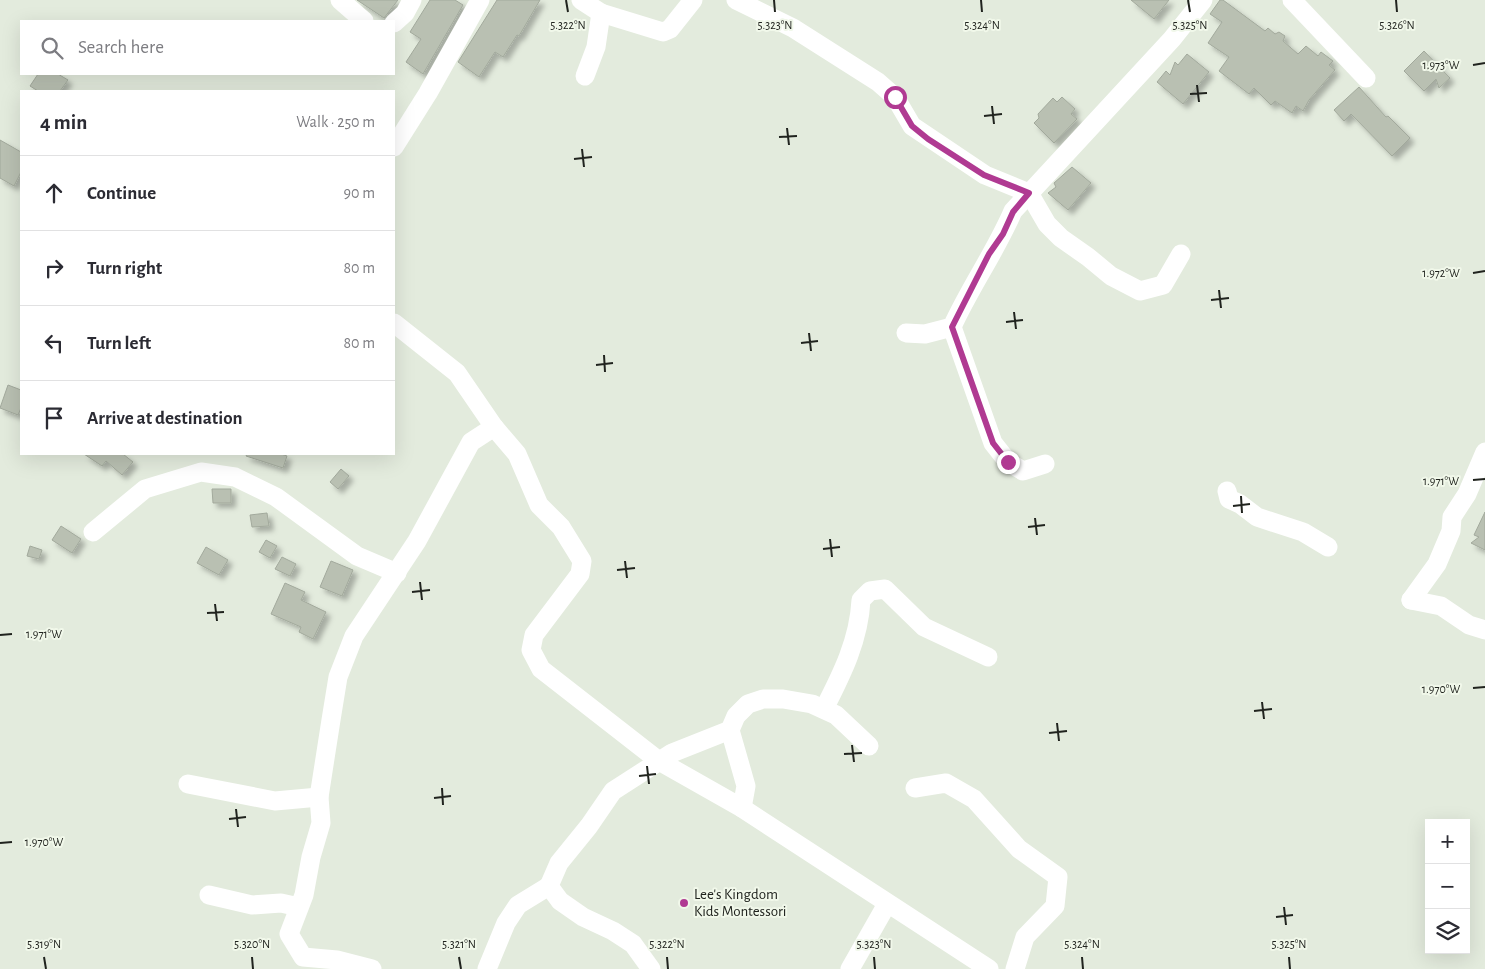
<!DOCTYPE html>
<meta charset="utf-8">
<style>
body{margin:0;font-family:"Alegreya Sans",sans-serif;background:#f7f7f7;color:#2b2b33}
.controls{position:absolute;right:15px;bottom:15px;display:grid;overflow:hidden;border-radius:0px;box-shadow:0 5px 20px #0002}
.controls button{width:45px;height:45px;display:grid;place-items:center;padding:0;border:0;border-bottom:1px solid #e1e1e2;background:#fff;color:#2b2b33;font:25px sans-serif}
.stop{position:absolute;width:15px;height:15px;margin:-11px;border:4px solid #b03a92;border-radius:50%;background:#fff}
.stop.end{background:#b03a92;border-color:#fff;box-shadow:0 1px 5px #0008}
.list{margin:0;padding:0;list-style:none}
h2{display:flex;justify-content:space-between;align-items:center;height:65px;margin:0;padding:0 20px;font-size:21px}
h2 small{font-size:16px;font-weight:400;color:#7c7c81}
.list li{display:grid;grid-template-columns:32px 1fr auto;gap:15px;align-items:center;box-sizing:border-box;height:75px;padding:0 20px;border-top:1px solid #e1e1e2}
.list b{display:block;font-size:19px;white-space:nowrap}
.list em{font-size:16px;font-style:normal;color:#7c7c81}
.icon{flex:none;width:28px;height:28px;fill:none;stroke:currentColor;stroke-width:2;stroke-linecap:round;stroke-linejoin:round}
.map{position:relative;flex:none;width:1485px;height:969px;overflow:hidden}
.search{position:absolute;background:#fff;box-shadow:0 5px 20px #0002;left:20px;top:20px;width:375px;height:55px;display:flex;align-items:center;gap:12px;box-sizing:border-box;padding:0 18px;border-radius:0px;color:#7c7c81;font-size:19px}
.panel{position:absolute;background:#fff;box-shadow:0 5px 20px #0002;left:20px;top:90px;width:375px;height:365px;border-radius:0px}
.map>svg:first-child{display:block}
.building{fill:#b9c0b2;stroke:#a2a99c;filter:url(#shadow)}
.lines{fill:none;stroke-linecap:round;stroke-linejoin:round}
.minor{stroke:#fff;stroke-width:19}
.route{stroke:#b03a92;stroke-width:6}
.ticks{fill:none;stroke:#20231e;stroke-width:2}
.poi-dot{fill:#b03a92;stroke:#f1f8ea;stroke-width:2}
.labels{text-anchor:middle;stroke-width:4;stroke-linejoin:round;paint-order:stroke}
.poi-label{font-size:15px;fill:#20231e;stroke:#f1f8ea;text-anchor:start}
.ticks-label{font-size:12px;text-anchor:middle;fill:#20231e;stroke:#f1f8ea;stroke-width:4;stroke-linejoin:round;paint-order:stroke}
</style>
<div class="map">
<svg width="1485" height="969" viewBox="0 0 1485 969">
<defs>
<filter id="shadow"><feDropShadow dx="4.5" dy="4.5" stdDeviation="2.5" flood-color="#0004"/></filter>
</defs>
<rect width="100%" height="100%" fill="#e3ebdd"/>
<g class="building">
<path d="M357 0H398L384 18Z"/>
<path d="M430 0H455L463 5 423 74 406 62 421 39 410 32Z"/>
<path d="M497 0H540L519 36 517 35 503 57 495 52 479 77 458 62Z"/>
<path d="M1131 0H1169L1154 19Z"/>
<path d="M1220 0H1223L1265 31 1268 28 1275 34 1279 32 1285 36 1283 41 1298 54 1306 46 1318 56 1321 52 1333 61 1329 65 1335 70 1309 100 1303 111 1296 106 1292 113 1275 101 1271 105 1254 88 1249 94 1219 71 1229 57 1208 43 1222 22 1210 14Z"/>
<path d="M1424 51 1450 78 1439 88 1436 79 1424 91 1404 71Z"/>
<path d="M1187 54 1209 72 1183 104 1157 82 1166 71 1170 75 1175 62 1178 65Z"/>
<path d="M38 74H58L68 80 60 91H38L30 86Z"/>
<path d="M1359 87 1386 117 1388 116 1410 138 1392 156 1351 114 1344 121 1334 110Z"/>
<path d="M1062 97 1075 109 1071 114 1077 119 1054 143 1034 123 1039 118 1038 114 1053 98 1057 102Z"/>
<path d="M0 140 21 152V172L14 186 0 178Z"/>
<path d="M1072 167 1091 183 1068 210 1048 193 1056 187 1054 183Z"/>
<path d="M8 385 21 390V408L18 415 0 408Z"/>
<path d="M84 454H123L133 462 122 475 106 461 102 466Z"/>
<path d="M247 454H281L287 456 283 468 246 456Z"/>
<path d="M341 469 349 476 338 489 330 482Z"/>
<path d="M212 489H231V503H213Z"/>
<path d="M1485 512V550L1471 543 1479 537 1474 535Z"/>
<path d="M267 513 269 526 252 527 250 515Z"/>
<path d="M61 526 81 539 72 553 52 540Z"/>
<path d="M266 540 277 546 270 558 259 552Z"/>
<path d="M30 546 42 550 39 559 27 556Z"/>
<path d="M206 547 228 560 219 575 197 563Z"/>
<path d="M282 557 296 564 290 576 275 569Z"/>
<path d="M331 561 353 570 342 596 320 587Z"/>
<path d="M285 583 305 592 301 600 326 612 313 639 299 632 301 627 271 614Z"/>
</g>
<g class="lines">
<g class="minor">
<path d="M340 0 364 21"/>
<path d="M581 0 601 13 663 32 670 29 693 0"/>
<path d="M736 0 793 28 878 82 895 97 912 126 985 175 1029 193 1047 224 1061 238 1088 257 1111 276 1140 291 1163 285 1181 254"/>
<path d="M1292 0 1366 78"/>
<path d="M394 23 405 13 412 0"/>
<path d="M585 76 596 47 601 13"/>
<path d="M394 147 428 93 480 0"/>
<path d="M394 323 457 373 494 427 517 454 539 505 561 527 582 561 580 574 534 635 531 650 541 669 659 761 742 808 989 969"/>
<path d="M952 327 993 443 1008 462 1023 471 1045 464"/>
<path d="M906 333 925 334 952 327C970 287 996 251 1013 211L1172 39 1203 0"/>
<path d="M1227 491 1229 499 1240 504 1257 517 1303 532 1328 547"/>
<path d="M93 532 145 489 201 472 235 477 276 497 357 556 397 573"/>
<path d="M1411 600 1437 564 1451 531 1452 517 1467 494 1485 452"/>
<path d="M1411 600 1441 606 1469 625 1485 630"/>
<path d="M824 709C842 674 859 640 861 600L870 591 885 589 924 627 988 657"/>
<path d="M188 784 275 801 319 797"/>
<path d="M915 788 946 783 974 799 1019 849 1058 877 1055 906 1025 937 1015 969"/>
<path d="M742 808 746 786 730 730 736 716 748 704 763 699H783L812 704 836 715 869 746"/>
<path d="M209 895 252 905 281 903 299 907"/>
<path d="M372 969 337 960 303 957 289 934 304 895 311 857 321 823 319 797 331 720 338 677 354 636 417 541 471 442 494 427"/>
<path d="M487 969 506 923 518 905 549 886"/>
<path d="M651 969 633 944 613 931 583 917 560 901 549 886 559 863 589 826 613 791 672 753 730 730"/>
<path d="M850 969 887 904"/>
</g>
</g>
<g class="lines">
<path class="route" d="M895 97 912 126 928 139 984 175 1029 193 1013 212 1003 234 989 254 952 327 993 443 1008 462"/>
</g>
<path class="ticks" d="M566 0 568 12M774 0 775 12M981 0 982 12M1188 0 1190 12M1396 0 1397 12M1473 65 1485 63M1197 85 1199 102M1190 94 1207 93M992 106 994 124M984 116 1002 114M787 128 789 145M779 137 797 136M582 149 584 167M574 159 592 157M1473 273 1485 271M1219 290 1221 308M1211 300 1229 298M1014 312 1016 329M1006 322 1023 320M809 333 811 351M801 343 818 341M604 355 605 372M596 365 613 363M1473 480 1485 479M1241 496 1242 513M1233 506 1250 504M1035 518 1037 535M1028 527 1045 525M830 539 832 557M823 549 840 547M625 561 627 578M617 570 635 568M420 582 422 600M412 592 430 590M215 604 217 621M207 613 224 612M0 635 12 634M1473 688 1485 687M1262 702 1264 719M1254 711 1272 709M1057 723 1059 741M1049 733 1067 731M852 745 854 762M844 754 862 753M647 766 649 784M639 776 656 774M442 788 443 805M434 798 451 796M236 809 238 827M229 819 246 817M0 843 12 842M1284 907 1286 925M1276 917 1293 915M44 957 46 969M252 957 253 969M459 957 461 969M667 957 668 969M874 957 875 969M1082 957 1083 969M1289 957 1290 969"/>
<circle class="poi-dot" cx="684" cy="903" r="5"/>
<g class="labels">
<g class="poi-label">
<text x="694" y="899">Lee's Kingdom<tspan x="694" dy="17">Kids Montessori</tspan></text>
</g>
</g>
<g class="ticks-label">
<text x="568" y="29">5.322°N</text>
<text x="775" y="29">5.323°N</text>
<text x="982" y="29">5.324°N</text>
<text x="1190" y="29">5.325°N</text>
<text x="1397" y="29">5.326°N</text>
<text x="1441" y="69">1.973°W</text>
<text x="1441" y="277">1.972°W</text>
<text x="1441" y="485">1.971°W</text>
<text x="44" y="638">1.971°W</text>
<text x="1441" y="693">1.970°W</text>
<text x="44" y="846">1.970°W</text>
<text x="44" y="948">5.319°N</text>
<text x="252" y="948">5.320°N</text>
<text x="459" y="948">5.321°N</text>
<text x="667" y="948">5.322°N</text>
<text x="874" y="948">5.323°N</text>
<text x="1082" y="948">5.324°N</text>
<text x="1289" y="948">5.325°N</text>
</g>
</svg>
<div class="controls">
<button>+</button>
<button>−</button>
<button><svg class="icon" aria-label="layers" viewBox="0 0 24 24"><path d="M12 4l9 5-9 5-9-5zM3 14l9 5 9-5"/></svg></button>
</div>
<div class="stop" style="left:895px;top:97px"></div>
<div class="stop end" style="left:1008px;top:462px"></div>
<div class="search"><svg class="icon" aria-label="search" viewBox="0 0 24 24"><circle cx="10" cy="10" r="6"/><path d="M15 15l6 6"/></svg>Search here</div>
<section class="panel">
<h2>4 min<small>Walk · 250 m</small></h2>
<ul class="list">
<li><svg class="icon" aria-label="ahead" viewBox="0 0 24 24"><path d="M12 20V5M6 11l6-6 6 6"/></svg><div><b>Continue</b></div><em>90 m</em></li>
<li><svg class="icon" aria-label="right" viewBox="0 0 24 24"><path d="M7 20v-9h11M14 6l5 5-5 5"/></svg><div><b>Turn right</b></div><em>80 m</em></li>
<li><svg class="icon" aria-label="left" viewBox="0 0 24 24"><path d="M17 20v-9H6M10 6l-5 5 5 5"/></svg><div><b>Turn left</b></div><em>80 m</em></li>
<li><svg class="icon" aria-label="arrive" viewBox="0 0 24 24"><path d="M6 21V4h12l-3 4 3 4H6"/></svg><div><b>Arrive at destination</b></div></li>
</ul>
</section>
</div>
